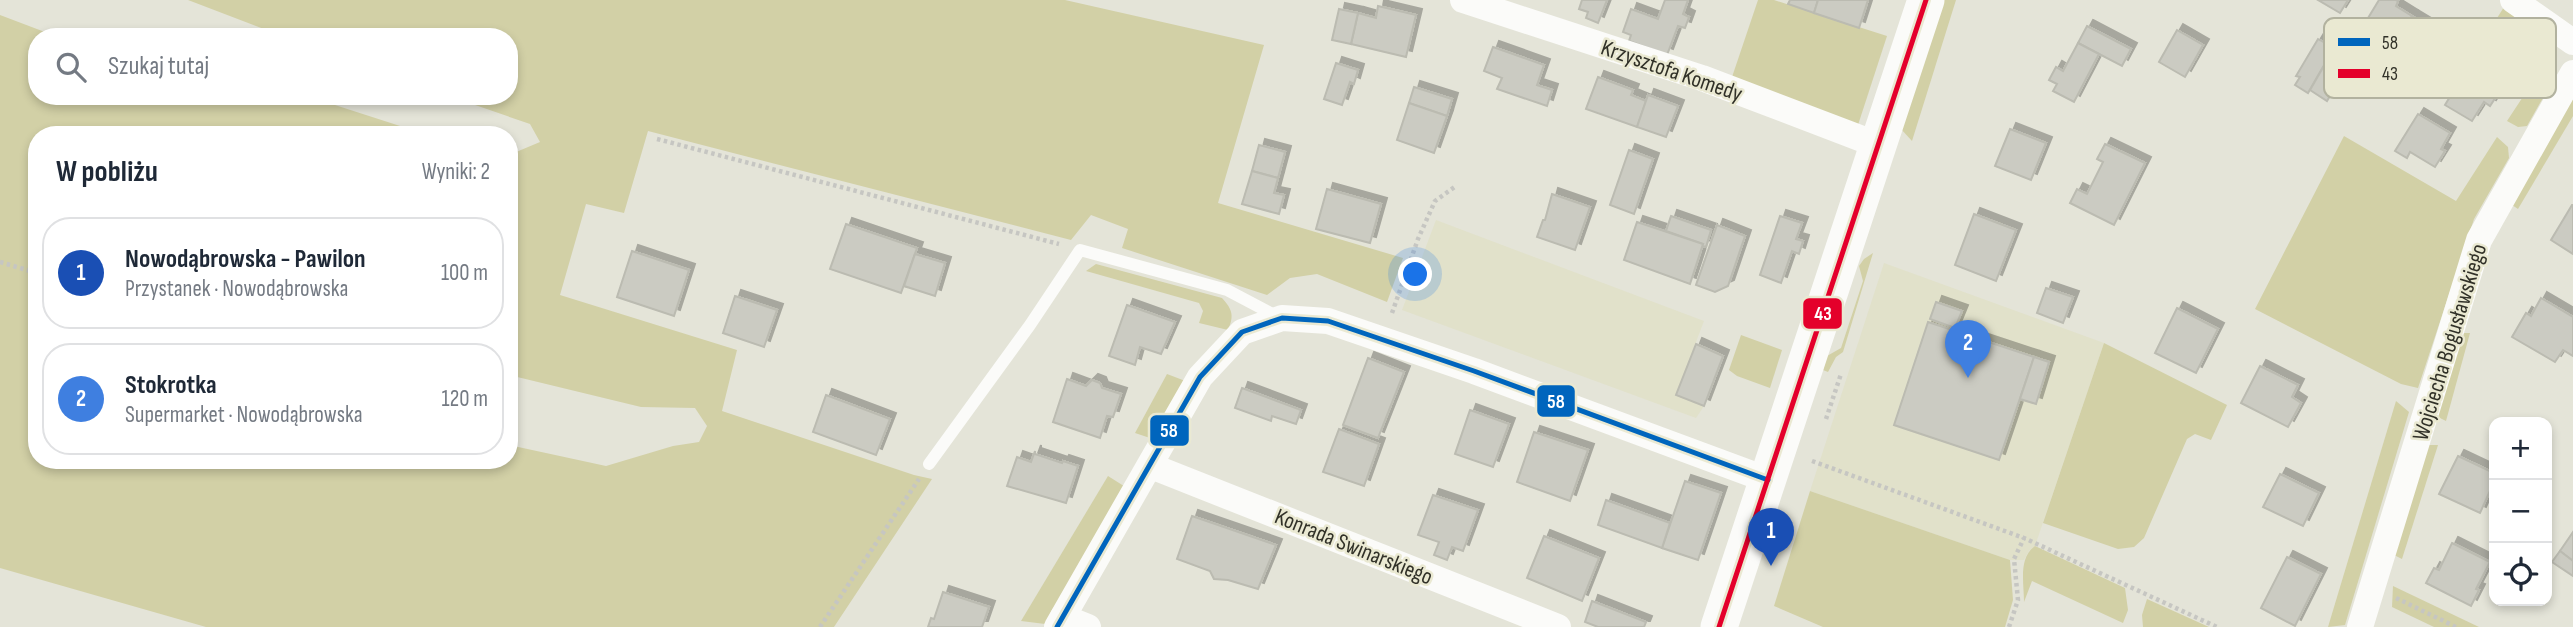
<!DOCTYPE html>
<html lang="pl">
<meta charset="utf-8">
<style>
body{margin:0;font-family:"Sofia Sans Condensed",sans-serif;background:#f6f6f7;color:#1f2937}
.controls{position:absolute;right:21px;bottom:21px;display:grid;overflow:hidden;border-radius:14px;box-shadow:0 4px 10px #0003}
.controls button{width:63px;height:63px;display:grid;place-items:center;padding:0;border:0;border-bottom:2px solid #e0e1e3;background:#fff;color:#1f2937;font:35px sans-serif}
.you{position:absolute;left:1416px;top:275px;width:24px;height:24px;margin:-18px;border:5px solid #fff;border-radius:50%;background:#1a73e8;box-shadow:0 0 0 10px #1a73e833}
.badge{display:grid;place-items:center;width:46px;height:46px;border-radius:50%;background:#707066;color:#fff;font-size:23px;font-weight:700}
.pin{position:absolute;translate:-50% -58px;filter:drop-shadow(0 2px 4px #0008)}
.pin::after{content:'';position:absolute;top:37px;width:24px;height:21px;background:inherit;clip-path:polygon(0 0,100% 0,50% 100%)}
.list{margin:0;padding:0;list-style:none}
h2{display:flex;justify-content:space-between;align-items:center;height:91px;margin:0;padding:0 28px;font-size:30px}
h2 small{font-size:23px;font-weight:400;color:#747a83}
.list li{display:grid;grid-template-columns:46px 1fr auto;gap:21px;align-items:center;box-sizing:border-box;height:112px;margin:0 14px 14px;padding:0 14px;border:2px solid #e0e1e3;border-radius:28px}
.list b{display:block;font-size:26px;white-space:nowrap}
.list p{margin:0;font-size:23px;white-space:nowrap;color:#747a83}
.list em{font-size:23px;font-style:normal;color:#747a83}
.icon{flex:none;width:38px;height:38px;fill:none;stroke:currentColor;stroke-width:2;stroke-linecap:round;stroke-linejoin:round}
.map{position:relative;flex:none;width:2573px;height:627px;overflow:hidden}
.search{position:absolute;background:#fff;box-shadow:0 4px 10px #0003;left:28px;top:28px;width:490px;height:77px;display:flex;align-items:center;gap:18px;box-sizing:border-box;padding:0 24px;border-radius:28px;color:#747a83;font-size:26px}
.panel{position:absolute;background:#fff;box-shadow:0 4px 10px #0003;left:28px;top:126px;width:490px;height:343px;border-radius:28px}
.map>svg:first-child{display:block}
.built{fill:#e1e1ca}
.green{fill:#d2d0a6}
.building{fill:#cbcbc2;stroke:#bbbbb1;stroke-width:2;filter:url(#shadow)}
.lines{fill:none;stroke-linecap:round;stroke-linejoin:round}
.path{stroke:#c6c6c2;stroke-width:4.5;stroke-dasharray:3.5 3.5;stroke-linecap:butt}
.lane{stroke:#fbfbf9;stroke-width:12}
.street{stroke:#fbfbf9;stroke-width:26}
.secondary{stroke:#fbfbf9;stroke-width:37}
.bus-1-casing{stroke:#eae9d2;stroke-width:10}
.bus-2-casing{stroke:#eae9d2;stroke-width:10}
.bus-1{stroke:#0065bd;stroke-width:5}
.bus-2{stroke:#e4002b;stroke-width:5}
.labels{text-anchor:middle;stroke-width:5;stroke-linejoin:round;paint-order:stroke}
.street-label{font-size:23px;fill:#313128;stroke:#eae9d2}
.key{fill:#eae9d2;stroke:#b2b29f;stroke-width:2}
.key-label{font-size:19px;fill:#313128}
.line-badge{stroke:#eae9d2;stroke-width:2.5}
.badge-label{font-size:19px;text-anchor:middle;font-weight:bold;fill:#fff}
</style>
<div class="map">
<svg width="2573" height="627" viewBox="0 0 2573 627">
<defs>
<filter id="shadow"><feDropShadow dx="6" dy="-6" stdDeviation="0" flood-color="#0004"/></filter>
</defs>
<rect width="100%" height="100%" fill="#e4e4d8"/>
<g class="built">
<path d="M1436 220 1704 321 1676 395 1704 406 1696 418 1402 310Z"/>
<path d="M1884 263 2104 343 2035 546 2029 551 2024 560H2010L1810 491Z"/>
</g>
<g class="green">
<path d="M188 0H1065L1264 45 1218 203 1403 258 1387 302 1317 274 1290 278 1267 295 1122 248 1128 229 1091 215 1071 240 648 131 624 213 586 204 560 295 737 350 722 411 914 475 932 479 834 627H206L0 568V15L58 37H37V96H307L428 135H37V460H509V445L606 466 673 446 699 442 707 426 695 408 641 407 509 375V155L540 142 530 124 449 96H509V37H285Z"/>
<path d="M1758 0H1774L1887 36 1858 125 1731 80Z"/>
<path d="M1943 0H1956L1912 141 1901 129Z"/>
<path d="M2504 7 2551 38 2556 75 2527 126 2518 127 2507 121 2534 80 2527 49 2492 26Z"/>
<path d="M2573 98V116L2518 209 2509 203Z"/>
<path d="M2344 136 2456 201 2497 137 2508 147 2509 158 2474 219 2418 388 2401 384 2255 309Z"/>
<path d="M1873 253 1843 352 1836 357 1828 372 1823 370 1827 356 1841 348 1863 281 1859 266 1864 259Z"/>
<path d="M1096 264 1222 298C1233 310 1234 316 1228 330L1199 323 1203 311 1199 303 1086 271Z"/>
<path d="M2459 333H2470L2446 421 2434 415Z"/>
<path d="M1741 335 1782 350 1770 388 1737 376 1729 370Z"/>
<path d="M2104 343 2227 405 2211 440 2195 434 2187 439 2144 538 2134 547 2118 549 2043 523Z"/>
<path d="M1167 374 1188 382 1156 440 1135 433Z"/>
<path d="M2396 401 2409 412 2345 625 2328 627Z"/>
<path d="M2426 445H2438L2402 559 2392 554Z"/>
<path d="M1108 476 1127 488 1045 624 1021 621Z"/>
<path d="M1810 491 2010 560 2013 600 2005 627H1823L1774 606Z"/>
<path d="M2035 546 2125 588 2128 610 2123 623 2032 581 2024 602C2024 583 2018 558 2035 546Z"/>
<path d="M2393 586 2479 627H2434L2392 607Z"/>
<path d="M2147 599 2209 627H2143L2142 615Z"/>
</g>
<g class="building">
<path d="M1582 0H1607L1598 23 1586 18 1588 12 1579 9Z"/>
<path d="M1665 0H1688L1683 14 1689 17 1685 28 1678 26 1667 55 1629 41 1631 35 1623 32 1631 9 1658 19Z"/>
<path d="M1790 0H1818L1814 13 1788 4Z"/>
<path d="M1818 0H1868L1859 28 1814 13Z"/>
<path d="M2318 0H2348L2340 13Z"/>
<path d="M2379 0H2396L2398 1 2396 6 2412 16 2390 52 2380 46 2383 40 2362 28Z"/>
<path d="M1378 6 1416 15 1406 57 1351 44 1358 13 1376 18Z"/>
<path d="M1339 9 1358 13 1351 44 1332 40Z"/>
<path d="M2412 16 2442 34 2423 66 2393 47Z"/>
<path d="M2087 26 2131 49 2122 66 2078 43Z"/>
<path d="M2177 30 2203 45 2185 77 2159 62Z"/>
<path d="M2318 39 2334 48 2308 93 2295 85 2300 77 2296 76Z"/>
<path d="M2078 43 2099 54 2074 102 2053 91 2057 84 2049 80 2056 67 2063 71Z"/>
<path d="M1493 47 1544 65 1537 85 1552 90 1547 106 1497 89 1502 78 1484 71Z"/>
<path d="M2472 49 2485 57 2491 56 2498 61 2500 67 2494 77 2505 83 2490 106 2484 102 2472 121 2445 105 2457 85 2451 82Z"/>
<path d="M2332 52 2349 63 2327 101 2310 90Z"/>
<path d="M1336 63 1358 70 1354 84 1350 82 1342 105 1324 99Z"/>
<path d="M1598 77 1633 90 1631 95 1646 101 1637 127 1586 109Z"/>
<path d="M1414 87 1452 99 1447 116 1409 103Z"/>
<path d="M1648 95 1678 106 1666 137 1637 127Z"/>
<path d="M1409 103 1447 116 1434 153 1397 140Z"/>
<path d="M2418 114 2450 133 2441 149 2445 151 2435 167 2410 152 2407 158 2395 151Z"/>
<path d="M2010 129 2046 143 2031 180 1995 166Z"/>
<path d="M2105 144 2145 163 2114 225 2070 203 2077 189 2087 194 2103 162 2097 159Z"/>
<path d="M1259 145 1285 152 1278 178 1252 171Z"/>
<path d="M1629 150 1653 159 1634 214 1610 205Z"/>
<path d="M1252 171 1278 178 1274 193 1284 195 1279 214 1242 204Z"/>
<path d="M1327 189 1381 204 1370 243 1316 229Z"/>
<path d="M1552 194 1590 207 1575 250 1537 237 1543 220H1545Z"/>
<path d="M2572 205H2573V254L2551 240Z"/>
<path d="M1974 214 2016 230 1996 281 1955 265Z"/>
<path d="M1671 216 1711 230 1706 247 1702 246 1703 244 1666 231Z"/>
<path d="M1780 216 1802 223 1796 239 1803 241 1799 254 1792 251 1781 283 1760 275Z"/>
<path d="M1637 222 1703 244 1690 284 1624 260Z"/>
<path d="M846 224 917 248 901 293 830 269Z"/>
<path d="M1717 225 1745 236 1728 286 1715 292 1696 285Z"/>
<path d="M632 251 689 270 674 316 617 297Z"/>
<path d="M915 254 945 263 935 296 904 286Z"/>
<path d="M2046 288 2073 297 2063 323 2037 313Z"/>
<path d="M735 296 777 310 764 347 723 333Z"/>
<path d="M2541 298 2573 317V356L2563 350 2555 362 2512 337 2526 313 2531 316Z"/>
<path d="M1936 302 1962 311 1955 328 1930 319Z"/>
<path d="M1127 305 1175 322 1161 354 1140 347 1135 365 1109 356Z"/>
<path d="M2177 308 2218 329 2196 373 2155 353Z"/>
<path d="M1928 322 2034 357 1999 460 1894 425Z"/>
<path d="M1696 344 1723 356 1704 406 1676 395Z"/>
<path d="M2034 357 2049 362 2036 404 2020 399Z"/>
<path d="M1368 358 1404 372 1378 438 1343 425Z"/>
<path d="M2260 366 2298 385 2292 397 2301 403 2288 427 2241 403Z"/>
<path d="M1067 379 1086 386 1092 380 1100 383 1102 388 1121 394 1113 417 1107 416 1100 438 1053 422Z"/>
<path d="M1242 388 1301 410 1296 424 1272 416 1271 421 1235 408Z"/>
<path d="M826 395 890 419 876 455 813 432Z"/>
<path d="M1470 410 1509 424 1493 467 1455 454Z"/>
<path d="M1339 429 1379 444 1364 486 1323 472Z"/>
<path d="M1534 432 1588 450 1570 501 1517 482Z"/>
<path d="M1035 451V454L1062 463 1063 461 1078 466 1066 503 1007 486 1017 457 1031 462Z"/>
<path d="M2458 456 2494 473V482L2480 513 2439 494Z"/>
<path d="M2280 474 2319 493 2303 526 2263 507Z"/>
<path d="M1685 481 1721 493 1698 560 1662 548Z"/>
<path d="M1433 495 1478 510 1463 551 1452 547 1447 560 1434 555 1439 542 1418 535Z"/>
<path d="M1606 500 1670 523 1662 548 1598 525Z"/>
<path d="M1192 516 1276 545 1258 589 1228 580 1214 579 1210 571 1177 559Z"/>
<path d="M2573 532V561L2560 551Z"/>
<path d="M1544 536 1599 558 1582 601 1527 578Z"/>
<path d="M2452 543 2490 562 2476 589 2479 590 2471 606 2426 583 2434 568 2439 570Z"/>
<path d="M2560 551 2573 561V576L2552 562Z"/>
<path d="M2287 557 2321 574 2295 626 2261 608Z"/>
<path d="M943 592 989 607 982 627H928L931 618 934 619Z"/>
<path d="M1592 601 1646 622 1644 627H1598L1585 622Z"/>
</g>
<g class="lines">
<g class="path">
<path d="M657 139 1059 244"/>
<path d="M0 262 37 273"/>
<path d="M1392 313 1418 239 1435 201 1456 186"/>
<path d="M1826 419 1841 374"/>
<path d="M1812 461 2024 538 2217 627"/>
<path d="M2396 598 2456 627"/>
<path d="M820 627 919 479"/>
<path d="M2009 627 2018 600 2014 559 2024 538"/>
</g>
<path class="lane" d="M929 464 1030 325 1080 250 1227 290 1278 317"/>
<g class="street">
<path d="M1463 0 1702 78 1878 145"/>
<path d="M2513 0 2573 42"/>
<path d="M1151 466 1558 627"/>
<path d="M1063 617 1088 627"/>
<path d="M1057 627 1200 377 1242 332 1282 318 1328 321 1474 371 1768 480"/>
<path d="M2360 627 2479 240 2573 73"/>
</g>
<path class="secondary" d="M1719 627 1926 0"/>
<defs>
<path id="bus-1" d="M1057 627 1200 377 1242 332 1282 318 1328 321 1474 371 1768 480"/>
<path id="bus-2" d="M1719 627 1926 0"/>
</defs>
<use href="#bus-1" class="bus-1-casing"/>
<use href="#bus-2" class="bus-2-casing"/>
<use href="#bus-1" class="bus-1"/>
<use href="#bus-2" class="bus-2"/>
</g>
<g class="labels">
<g class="street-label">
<text transform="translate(1672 70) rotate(19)" y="8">Krzysztofa Komedy</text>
<text transform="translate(2449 342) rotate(-73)" y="8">Wojciecha Bogusławskiego</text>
<text transform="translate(1354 546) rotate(22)" y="8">Konrada Swinarskiego</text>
</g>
</g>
<rect x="2324" y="18" width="232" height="80" rx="10" class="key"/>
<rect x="2338" y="38" width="32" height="8" fill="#0065bd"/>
<rect x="2338" y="69" width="32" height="9" fill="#e4002b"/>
<g class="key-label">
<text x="2382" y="49">58</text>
<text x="2382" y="80">43</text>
</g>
<g class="line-badge">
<rect x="1802" y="297" width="41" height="33" rx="7" fill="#e4002b"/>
<rect x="1536" y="384" width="40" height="34" rx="7" fill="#0065bd"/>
<rect x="1149" y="414" width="41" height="33" rx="7" fill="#0065bd"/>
</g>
<g class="badge-label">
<text x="1823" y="320">43</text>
<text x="1556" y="408">58</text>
<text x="1169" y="437">58</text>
</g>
</svg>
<div class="controls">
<button>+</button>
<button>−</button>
<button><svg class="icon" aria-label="locate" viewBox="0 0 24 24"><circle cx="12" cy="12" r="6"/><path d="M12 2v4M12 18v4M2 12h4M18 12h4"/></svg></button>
</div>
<div class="you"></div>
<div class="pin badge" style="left:1771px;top:566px;background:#1a4fb4">1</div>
<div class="pin badge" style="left:1968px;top:378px;background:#3f7fe0">2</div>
<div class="search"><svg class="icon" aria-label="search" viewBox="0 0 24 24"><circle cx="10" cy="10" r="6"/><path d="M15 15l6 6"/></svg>Szukaj tutaj</div>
<section class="panel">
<h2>W pobliżu<small>Wyniki: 2</small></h2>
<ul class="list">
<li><span class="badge" style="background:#1a4fb4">1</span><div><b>Nowodąbrowska - Pawilon</b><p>Przystanek · Nowodąbrowska</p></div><em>100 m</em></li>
<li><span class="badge" style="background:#3f7fe0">2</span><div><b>Stokrotka</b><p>Supermarket · Nowodąbrowska</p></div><em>120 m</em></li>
</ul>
</section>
</div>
